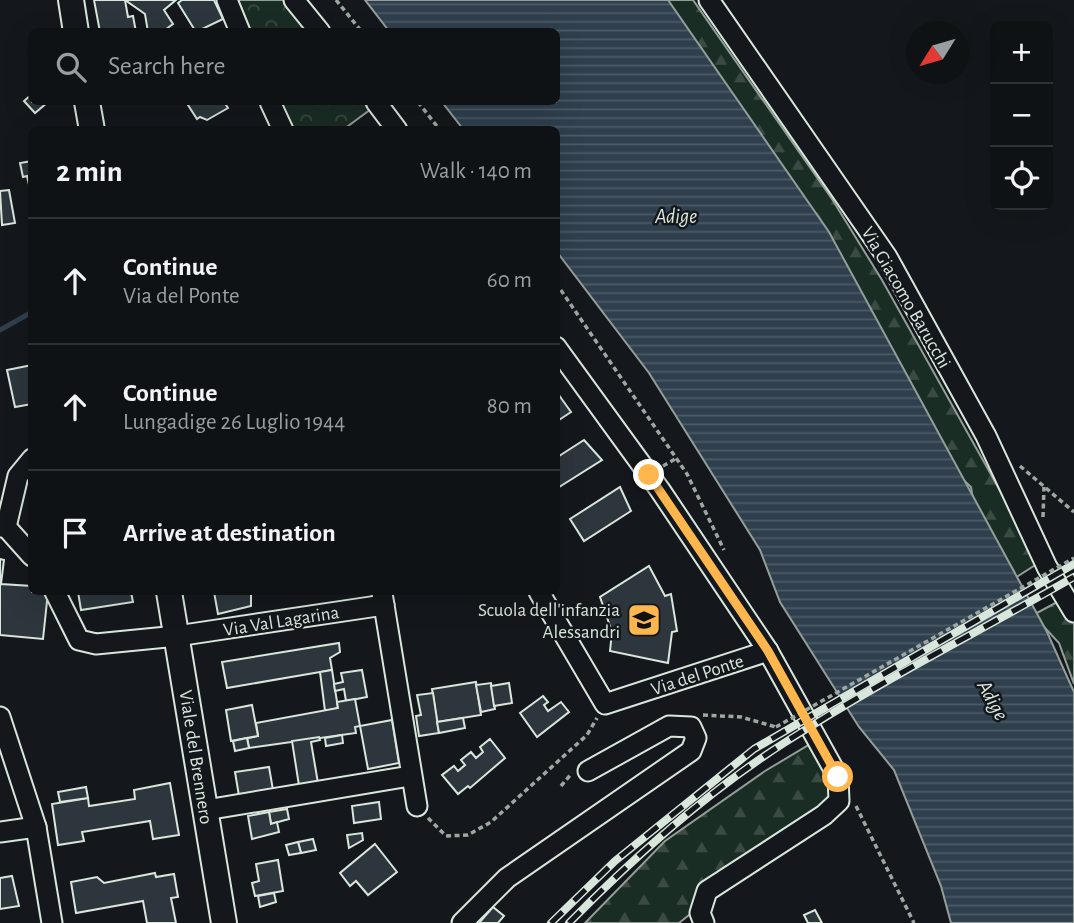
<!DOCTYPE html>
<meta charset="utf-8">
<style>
body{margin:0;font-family:"Alegreya Sans",sans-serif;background:#181b1e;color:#f1f3f6}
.controls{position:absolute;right:21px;top:21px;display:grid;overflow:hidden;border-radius:10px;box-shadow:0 7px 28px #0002}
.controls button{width:63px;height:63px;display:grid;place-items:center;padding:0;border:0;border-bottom:2px solid #2f3234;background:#0f1215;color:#f1f3f6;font:35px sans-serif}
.compass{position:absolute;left:906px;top:21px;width:63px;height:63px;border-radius:50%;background:#0f1215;box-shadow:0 7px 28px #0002;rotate:233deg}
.stop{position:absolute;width:21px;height:21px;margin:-16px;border:5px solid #ffb74d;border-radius:50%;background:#fff}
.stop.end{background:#ffb74d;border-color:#fff;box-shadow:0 2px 7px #0008}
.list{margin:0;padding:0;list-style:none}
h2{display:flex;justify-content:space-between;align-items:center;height:91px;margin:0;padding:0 28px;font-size:30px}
h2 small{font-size:23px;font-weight:400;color:#9b9ea0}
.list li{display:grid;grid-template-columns:46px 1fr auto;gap:21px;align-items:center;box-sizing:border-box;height:126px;padding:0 28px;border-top:2px solid #2f3234}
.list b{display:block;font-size:26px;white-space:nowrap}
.list p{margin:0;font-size:23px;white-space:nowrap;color:#9b9ea0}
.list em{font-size:23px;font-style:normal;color:#9b9ea0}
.icon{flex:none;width:38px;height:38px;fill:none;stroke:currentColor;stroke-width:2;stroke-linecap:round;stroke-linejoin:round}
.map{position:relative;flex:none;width:1074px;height:923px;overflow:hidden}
.search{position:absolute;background:#0f1215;box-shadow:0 7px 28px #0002;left:28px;top:28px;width:532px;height:77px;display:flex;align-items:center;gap:18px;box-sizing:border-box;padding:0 24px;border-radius:10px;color:#9b9ea0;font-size:26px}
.panel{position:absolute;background:#0f1215;box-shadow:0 7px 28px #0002;left:28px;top:126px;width:532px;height:469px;border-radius:10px}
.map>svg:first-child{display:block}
.forest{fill:url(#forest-firs);stroke:#939e99;stroke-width:2}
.park{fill:url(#park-crowns);stroke:#939e99;stroke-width:2}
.water{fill:url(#water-rules);stroke:#939e99;stroke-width:2}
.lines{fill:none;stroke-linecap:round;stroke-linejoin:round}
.stream{stroke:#2f3f4d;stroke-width:5}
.building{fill:#2c363c;stroke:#d8e6dc;stroke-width:2}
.minor-casing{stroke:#d8e6dc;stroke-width:23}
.major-casing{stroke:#d8e6dc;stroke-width:28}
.path{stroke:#9da8a2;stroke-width:3.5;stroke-dasharray:5 3.5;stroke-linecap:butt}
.minor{stroke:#14181c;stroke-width:19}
.major{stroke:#14181c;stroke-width:24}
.rail-casing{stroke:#d8e6dc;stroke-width:8}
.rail{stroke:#14181c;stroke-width:5;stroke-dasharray:16;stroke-linecap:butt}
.path-bridge{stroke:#9da8a2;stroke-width:3.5;stroke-dasharray:5 3.5;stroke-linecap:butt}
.route{stroke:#ffb74d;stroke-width:9}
.labels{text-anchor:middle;stroke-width:5;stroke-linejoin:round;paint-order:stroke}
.street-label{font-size:19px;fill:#d8e6dc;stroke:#14181c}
.poi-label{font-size:19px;fill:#d8e6dc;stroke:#14181c;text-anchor:end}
.water-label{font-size:21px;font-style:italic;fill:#d8e6dc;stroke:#14181c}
</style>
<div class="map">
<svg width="1074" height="923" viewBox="0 0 1074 923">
<defs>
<pattern id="forest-firs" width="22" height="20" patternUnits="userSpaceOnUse" patternTransform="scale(1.75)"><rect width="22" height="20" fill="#1a2d24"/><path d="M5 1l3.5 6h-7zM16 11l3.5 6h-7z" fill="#3b4b43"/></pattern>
<pattern id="park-crowns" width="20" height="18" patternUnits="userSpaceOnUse" patternTransform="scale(1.75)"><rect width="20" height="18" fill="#1a2d24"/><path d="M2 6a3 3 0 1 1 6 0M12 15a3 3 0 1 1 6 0" fill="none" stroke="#3b4b43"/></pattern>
<pattern id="water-rules" width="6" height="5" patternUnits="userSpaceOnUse" patternTransform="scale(1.75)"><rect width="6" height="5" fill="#2f3f4d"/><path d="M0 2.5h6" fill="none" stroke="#4c5b66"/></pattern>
</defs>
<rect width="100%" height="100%" fill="#14181c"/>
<g class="forest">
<path d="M616 0H693L832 199 882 280 1040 562 1012 580 974 505 971 487 956 473Z"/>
<path d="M1074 593V684L1059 643 1033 615Z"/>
<path d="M817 740 842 786 826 805 679 923H585L665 841 765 771Z"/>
</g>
<g class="park">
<path d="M238 0H283L309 31H251Z"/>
<path d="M280 102H365L371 109 344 129H292Z"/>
</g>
<path class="water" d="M365 0H668L829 232 1047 632 1074 692V923H951L941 886 894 770 859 727 780 602 760 550 649 373 557 252 556 130 463 129 442 102H556V32L389 31Z"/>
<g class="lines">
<path class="stream" d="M0 330 32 312"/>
</g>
<g class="building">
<path d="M94 0H125L128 17 133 16 136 32H100Z"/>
<path d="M125 0H176L164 10 173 24 162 32H148L145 14Z"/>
<path d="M182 0H214L223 19 196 32 178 3Z"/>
<path d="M32 94V102H48L35 113 24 101Z"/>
<path d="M193 102H224L228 108 207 120 200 117 197 119 188 105Z"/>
<path d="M32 161V198L27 176 23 177 20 163Z"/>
<path d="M9 190 15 223 2 225 0 191Z"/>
<path d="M32 365V404L15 407 7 370Z"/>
<path d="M556 391 571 412 556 422Z"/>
<path d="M584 440 602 460 556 489V458Z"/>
<path d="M620 487 631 511 584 541 570 519Z"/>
<path d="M0 559 4 560 1 584 32 586V592H48L43 639 0 635Z"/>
<path d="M649 566 665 596 671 594 677 631 672 632 668 663 610 651 612 632 600 597Z"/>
<path d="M78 592H131L133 602 81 610Z"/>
<path d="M214 592H251V606L218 614Z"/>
<path d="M339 643 340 652 330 658 332 670 227 688 222 662Z"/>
<path d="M332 670 338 708 325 711 320 672Z"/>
<path d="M362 670 367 697 346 701 344 689 335 691 334 684 343 682 341 673Z"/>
<path d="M476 682 481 715 437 722 432 689Z"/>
<path d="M491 683 495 709 481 712 476 685Z"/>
<path d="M509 683 512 703 494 706 491 686Z"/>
<path d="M433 693 439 733 419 736 416 716 421 715 417 695Z"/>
<path d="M543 696 548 702 544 705 548 711 561 702 569 712 537 737 520 713Z"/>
<path d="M355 699 360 726 355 727 356 733 249 748 247 738 258 736 256 723 338 708 337 702Z"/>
<path d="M252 705 258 736 231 741 226 710Z"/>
<path d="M463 718 465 728 439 733 437 722Z"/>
<path d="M392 720 399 763 368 769 360 726Z"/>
<path d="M342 735 343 743 326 746 325 738Z"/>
<path d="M319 737 320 740 311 742 319 789 300 792 292 741Z"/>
<path d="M247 738 249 748 235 751 233 741Z"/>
<path d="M490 739 505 758 470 788 468 786 458 794 442 775 454 766 458 771 465 765 461 760 471 752 476 758 483 752 480 747Z"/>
<path d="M269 767 273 790 239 796 235 772Z"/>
<path d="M170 783 179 835 153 839 150 821 82 832 84 841 58 845 52 804 88 798 89 806 135 799 134 790Z"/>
<path d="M86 787 88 798 60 802 58 792Z"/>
<path d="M379 802 381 819 354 823 352 806Z"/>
<path d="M287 809 289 819 271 824 269 812Z"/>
<path d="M269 812 271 824 277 822 279 832 252 839 248 816Z"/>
<path d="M362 833 363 840 349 848 347 835Z"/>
<path d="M313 839 316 850 301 853 298 842Z"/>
<path d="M298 842 301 853 289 855 286 845Z"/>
<path d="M375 844 397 872 368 895 356 881 350 886 340 873Z"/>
<path d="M278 860 283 891 255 896 252 883 259 881 256 864Z"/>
<path d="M155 873 156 877 174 874 178 897 171 898 176 923H147L143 901 76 913 71 882 97 877 104 883Z"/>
<path d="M12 876 19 906 0 909V878Z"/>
<path d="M274 893 276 902 260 907 258 896Z"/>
<path d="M493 907 504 916 498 923H479Z"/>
<path d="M815 910 822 923H808L804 915Z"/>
</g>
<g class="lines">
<defs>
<g id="minor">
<path d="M227 0 240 32"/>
<path d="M294 0 320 32"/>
<path d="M709 0 887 257 986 436 1047 567 1074 612"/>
<path d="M270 102 283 130"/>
<path d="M376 102 397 130"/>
<path d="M556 347 660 490 768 651 838 777 839 801 824 815 707 891 700 913 704 923"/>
<path d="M0 527H6L32 556"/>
<path d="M6 527 18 476 32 459"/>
<path d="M55 592 79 640 96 644 177 636 384 605"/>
<path d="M539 592 605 704 768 651"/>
<path d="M382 593 417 806"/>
<path d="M0 717 36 827 52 923"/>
<path d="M206 810 410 776"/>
<path d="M0 832 36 827"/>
<path d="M462 923 507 878 691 751 696 738 691 727 669 726 588 771"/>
</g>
<g id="major">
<path d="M71 0 76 32"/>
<path d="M87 102 92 130"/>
<path d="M169 592 224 923"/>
</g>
</defs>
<use href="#minor" class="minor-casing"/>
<use href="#major" class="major-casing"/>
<g class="path">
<path d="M336 0 362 32"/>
<path d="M418 102 440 130"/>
<path d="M556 283 687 474 724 550"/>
<path d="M663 466 677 458"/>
<path d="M1020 466 1074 512"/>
<path d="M1043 517 1044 487"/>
<path d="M703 715 741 717 776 727"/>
<path d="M561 786 572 773"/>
<path d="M856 806 914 923"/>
<path d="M428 818 446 836 468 835 491 822 587 735 597 718"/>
</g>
<use href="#minor" class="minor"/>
<use href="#major" class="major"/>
<defs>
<g id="rail">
<path d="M551 923 615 861 754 749 1074 564"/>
<path d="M569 923C634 857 706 793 784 743 877 683 978 632 1074 577"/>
</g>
</defs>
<use href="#rail" class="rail-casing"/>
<use href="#rail" class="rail"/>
<path class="path-bridge" d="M776 727 1074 558"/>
</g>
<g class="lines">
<path class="route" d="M649 475 768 651 838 777"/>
</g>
<defs>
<symbol id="school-square" viewBox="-11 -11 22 22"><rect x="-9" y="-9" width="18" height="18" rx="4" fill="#ffb74d" stroke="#14181c"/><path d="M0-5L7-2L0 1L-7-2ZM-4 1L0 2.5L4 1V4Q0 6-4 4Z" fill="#111"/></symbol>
</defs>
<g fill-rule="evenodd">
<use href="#school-square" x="625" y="601" width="38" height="38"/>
</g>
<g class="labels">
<g class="street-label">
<text transform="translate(907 297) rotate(60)" y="7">Via Giacomo Barucchi</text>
<text transform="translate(281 620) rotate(-9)" y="7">Via Val Lagarina</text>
<text transform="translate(697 674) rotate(-18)" y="7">Via del Ponte</text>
<text transform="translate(197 757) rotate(81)" y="7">Viale del Brennero</text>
</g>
<g class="poi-label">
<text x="620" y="616">Scuola dell'infanzia<tspan x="620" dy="22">Alessandri</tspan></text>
</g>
<g class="water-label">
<text x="676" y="223">Adige</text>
<text transform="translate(993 700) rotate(61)" y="7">Adige</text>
</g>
</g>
</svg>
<div class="controls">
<button>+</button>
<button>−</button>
<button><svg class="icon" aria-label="locate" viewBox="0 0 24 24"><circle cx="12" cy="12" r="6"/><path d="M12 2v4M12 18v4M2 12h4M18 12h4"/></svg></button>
</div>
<svg class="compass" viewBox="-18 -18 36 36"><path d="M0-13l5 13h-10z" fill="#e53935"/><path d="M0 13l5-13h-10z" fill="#9b9ea0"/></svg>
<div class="stop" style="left:838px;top:777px"></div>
<div class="stop end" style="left:649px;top:475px"></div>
<div class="search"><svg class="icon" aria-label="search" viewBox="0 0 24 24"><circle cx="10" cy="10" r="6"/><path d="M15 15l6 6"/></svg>Search here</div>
<section class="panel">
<h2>2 min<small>Walk · 140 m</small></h2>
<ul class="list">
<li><svg class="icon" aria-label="ahead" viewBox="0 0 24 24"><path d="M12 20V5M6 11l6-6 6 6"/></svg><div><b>Continue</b><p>Via del Ponte</p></div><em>60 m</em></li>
<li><svg class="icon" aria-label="ahead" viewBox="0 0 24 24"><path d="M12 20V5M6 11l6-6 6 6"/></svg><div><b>Continue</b><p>Lungadige 26 Luglio 1944</p></div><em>80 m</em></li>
<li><svg class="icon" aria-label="arrive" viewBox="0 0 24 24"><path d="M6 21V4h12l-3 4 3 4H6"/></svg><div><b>Arrive at destination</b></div></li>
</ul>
</section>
</div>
